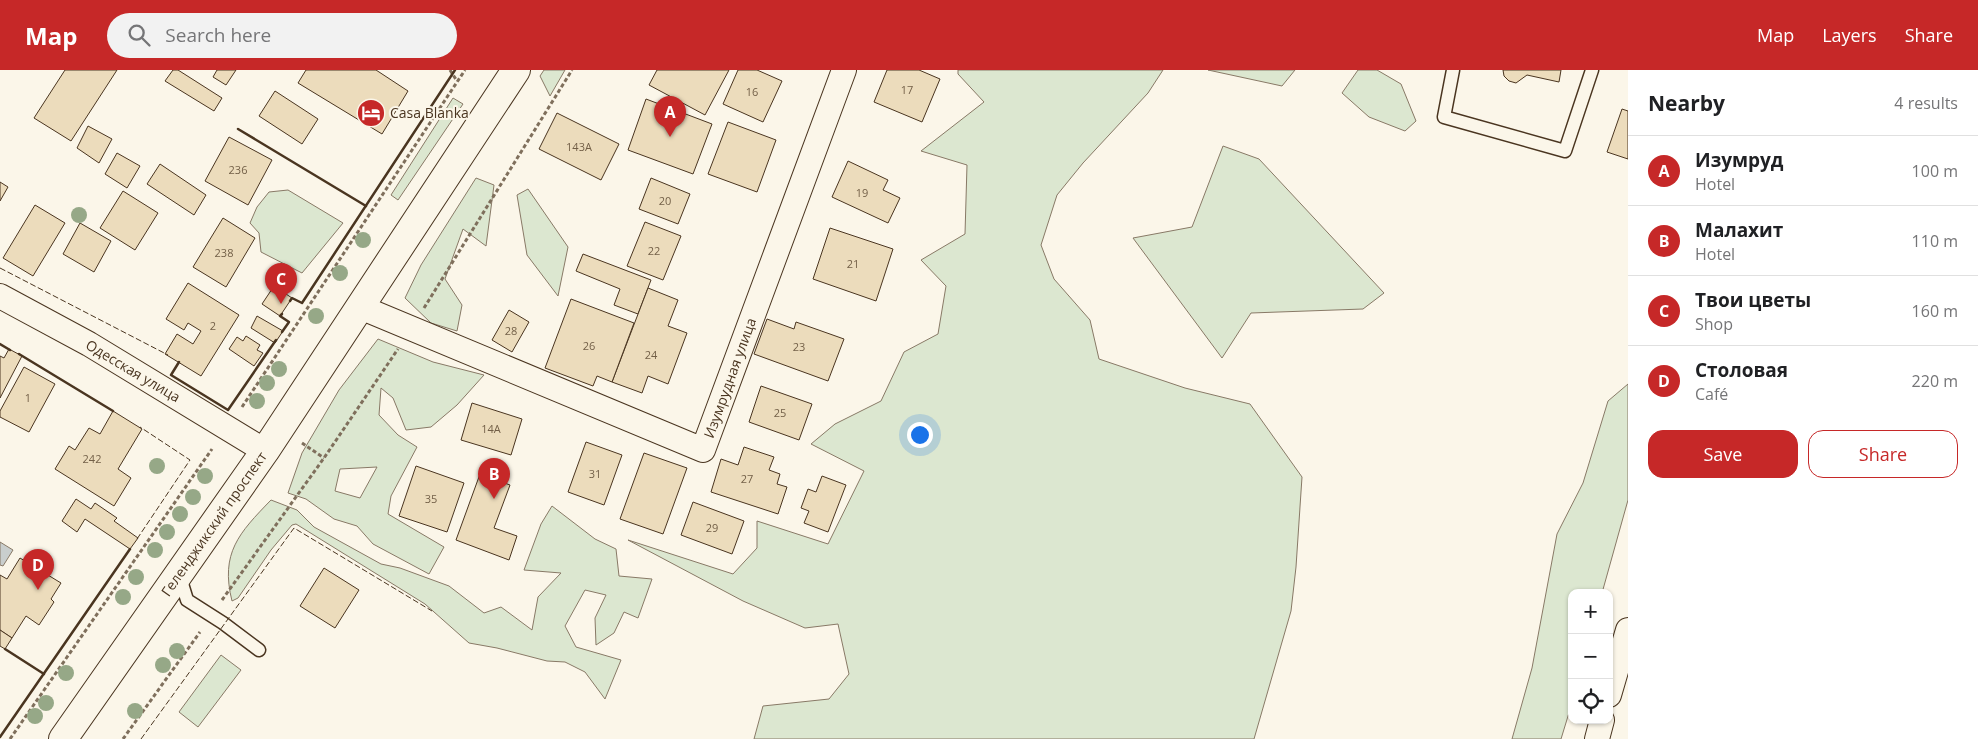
<!DOCTYPE html>
<meta charset="utf-8">
<style>
body{margin:0;font-family:"Open Sans",sans-serif;background:#f2f2f2;color:#202124}
.controls{position:absolute;right:15px;bottom:15px;display:grid;overflow:hidden;border-radius:10px;box-shadow:0 1px 4px #0004}
.controls button{width:45px;height:45px;display:grid;place-items:center;padding:0;border:0;border-bottom:1px solid #e0e0e0;background:#fff;color:#202124;font:25px sans-serif}
.you{position:absolute;left:919px;top:364px;width:18px;height:18px;margin:-12px;border:4px solid #fff;border-radius:50%;background:#1a73e8;box-shadow:0 0 0 8px #1a73e833}
.badge{display:grid;place-items:center;width:32px;height:32px;border-radius:50%;background:#c62828;color:#fff;font-size:16px;font-weight:700}
.pin{position:absolute;translate:-50% -41px;filter:drop-shadow(0 1px 2px #0008)}
.pin::after{content:'';position:absolute;top:26px;width:18px;height:15px;background:inherit;clip-path:polygon(0 0,100% 0,50% 100%)}
.list{margin:0;padding:0;list-style:none}
h2{display:flex;justify-content:space-between;align-items:center;height:65px;margin:0;padding:0 20px;font-size:21px}
h2 small{font-size:16px;font-weight:400;color:#757577}
.list li{display:grid;grid-template-columns:32px 1fr auto;gap:15px;align-items:center;box-sizing:border-box;height:70px;padding:0 20px;border-top:1px solid #e0e0e0}
.list b{display:block;font-size:19px;white-space:nowrap}
.list p{margin:0;font-size:16px;white-space:nowrap;color:#757577}
.list em{font-size:16px;font-style:normal;color:#757577}
.actions{display:flex;gap:10px;padding:15px 20px}
.actions a{flex:1;padding:11px 0;border:1px solid #c62828;border-radius:15px;text-align:center;font-size:18px;color:#c62828}
.actions .main{background:#c62828;color:#fff}
.icon{flex:none;width:28px;height:28px;fill:none;stroke:currentColor;stroke-width:2;stroke-linecap:round;stroke-linejoin:round}
.map{position:relative;flex:none;width:1628px;height:669px;overflow:hidden}
header{display:flex;align-items:center;gap:30px;box-sizing:border-box;height:70px;padding:0 25px;background:#c62828;color:#fff}
header strong{font-size:24px}
nav{display:flex;gap:28px;margin-inline-start:auto;font-size:18px}
.search{width:350px;height:45px;background:#f2f2f2;display:flex;align-items:center;gap:12px;box-sizing:border-box;padding:0 18px;border-radius:28px;color:#757577;font-size:19px}
main{display:flex}
aside{flex:1;background:#fff}
.map>svg:first-child{display:block}
.green{fill:#dce7d0;stroke:#887966;fill-rule:evenodd}
.water{fill:#c9cecd;stroke:#887966}
.building{fill:#ecdcbc;stroke:#4a3520}
.lines{fill:none;stroke-linecap:round;stroke-linejoin:round}
.lane-casing{stroke:#4a3520;stroke-width:15}
.street-casing{stroke:#4a3520;stroke-width:26}
.primary-casing{stroke:#4a3520;stroke-width:30}
.path{stroke:#7f6f5c;stroke-width:3;stroke-dasharray:4 2.5;stroke-linecap:butt}
.lane{stroke:#fbf6e9;stroke-width:12}
.street{stroke:#fbf6e9;stroke-width:24}
.primary{stroke:#fbf6e9;stroke-width:28}
.fence{stroke:#4a3520;stroke-width:1;stroke-dasharray:6 2.5;stroke-linecap:butt}
.wall{stroke:#4a3520;stroke-width:2.5}
.tree{fill:#96a887}
.labels{text-anchor:middle;stroke-width:4;stroke-linejoin:round;paint-order:stroke}
.number-label{font-size:11px;fill:#725f47}
.poi-label{font-size:14px;fill:#4a3520;stroke:#fbf6e9;text-anchor:start}
.street-label{font-size:14px;fill:#4a3520;stroke:#fbf6e9}
</style>
<header>
<strong>Map</strong>
<div class="search"><svg class="icon" aria-label="search" viewBox="0 0 24 24"><circle cx="10" cy="10" r="6"/><path d="M15 15l6 6"/></svg>Search here</div>
<nav><a>Map</a><a>Layers</a><a>Share</a></nav>
</header>
<main>
<div class="map">
<svg width="1628" height="669" viewBox="0 0 1628 669">
<rect width="100%" height="100%" fill="#fbf6e9"/>
<g class="green">
<path d="M544 0H565L550 26 540 6Z"/>
<path d="M958 0H1163L1148 23 1083 93 1057 125 1041 175 1054 209 1090 250 1099 289 1185 318 1250 334 1302 407 1296 497 1291 541 1254 669H754L763 636 829 629 849 604 838 554 805 558 743 531 628 470 733 504 757 478V451L828 474 864 401 811 374 835 354 881 331 904 282 938 264 946 216 921 190 965 164 967 95 921 81 984 32 958 4Z"/>
<path d="M1208 0H1295L1282 16Z"/>
<path d="M1358 0H1377L1401 14 1416 51 1405 61 1369 47 1342 23Z"/>
<path d="M453 28 463 34 398 130 391 125Z"/>
<path d="M1223 76 1259 89 1384 223 1363 239 1251 243 1222 288 1133 168 1192 157Z"/>
<path d="M476 108 494 115 486 176 463 159 445 209 462 235 457 261 431 253 405 228 421 195Z"/>
<path d="M528 119 568 177 558 226 527 185 517 125Z"/>
<path d="M288 120 343 153 302 203 261 182 259 163 250 153 257 137 269 122Z"/>
<path d="M378 269 433 292 484 305 457 335 431 357 406 360 393 328 381 318 379 345 398 365 417 377 391 426 388 444 444 477 429 504 373 474 357 456 334 449 306 429 288 423 302 383 339 320ZM377 397 360 428 335 421 340 399Z"/>
<path d="M1628 314V430L1602 523H1572V633L1561 669H1512L1532 598 1557 464 1583 413 1608 331Z"/>
<path d="M271 430 297 440 314 457 381 494 400 498 449 516 484 543 501 537 532 560 538 527 561 503 524 500 541 454 552 436 595 469 616 479 619 506 652 509 638 548 624 542 614 563 596 575 595 548 606 525 585 520 565 556 576 577 621 590 605 629 585 602 565 592 547 591 497 578 469 573 425 534 296 454 292 455 271 480 238 528 232 531C220 483 239 463 271 430Z"/>
<path d="M221 585 241 600 198 657 179 642Z"/>
</g>
<path class="water" d="M0 472 13 480 3 496 0 495Z"/>
<g class="building">
<path d="M65 0H117L71 71 34 48Z"/>
<path d="M173 0H178L222 28 214 41 165 11Z"/>
<path d="M217 0H236L226 15 213 7Z"/>
<path d="M306 0H376L408 21 382 64 298 13Z"/>
<path d="M657 0H729L705 45 649 15Z"/>
<path d="M738 0H757L782 11 763 52 723 34Z"/>
<path d="M887 0H919L940 9 922 52 874 32Z"/>
<path d="M1503 0H1561L1559 12 1527 5 1516 13 1509 11 1504 6Z"/>
<path d="M275 21 318 49 302 74 259 46Z"/>
<path d="M646 29 712 54 693 104 628 80Z"/>
<path d="M1622 39 1628 41V89L1607 82Z"/>
<path d="M557 43 619 74 601 110 539 79Z"/>
<path d="M728 52 776 70 757 122 708 104Z"/>
<path d="M88 56 112 69 99 93 77 78Z"/>
<path d="M229 67 272 90 248 135 205 111Z"/>
<path d="M117 83 140 96 127 118 105 104Z"/>
<path d="M848 91 888 110 883 120 900 128 888 153 832 127Z"/>
<path d="M160 94 206 125 194 145 147 114Z"/>
<path d="M651 108 690 124 678 154 639 139Z"/>
<path d="M0 112 8 117 0 131Z"/>
<path d="M123 121 158 143 135 180 100 158Z"/>
<path d="M35 135 65 153 33 206 3 188Z"/>
<path d="M223 148 255 168 226 217 193 197Z"/>
<path d="M645 152 681 166 663 210 627 196Z"/>
<path d="M80 153 111 171 94 202 63 184Z"/>
<path d="M830 158 893 179 876 231 813 209Z"/>
<path d="M583 184 651 210 638 244 614 235 620 219 576 201Z"/>
<path d="M188 213 239 245 201 306 165 284 177 264 193 274 201 261 188 253 184 260 166 249Z"/>
<path d="M274 216 292 228 280 246 262 234Z"/>
<path d="M648 218 678 230 668 256 687 263 668 314 648 306 642 323 612 312Z"/>
<path d="M571 229 634 253 612 312 597 306 593 316 545 298Z"/>
<path d="M509 240 529 252 512 282 492 270Z"/>
<path d="M257 246 283 261 275 273 251 258Z"/>
<path d="M767 249 794 259 796 252 844 269 828 311 754 284Z"/>
<path d="M246 266 260 275 257 280 263 283 254 296 229 279 237 267 243 271Z"/>
<path d="M9 279 22 286 0 328V286L4 288Z"/>
<path d="M24 297 55 314 29 362 0 347V341Z"/>
<path d="M761 316 812 334 799 370 749 352Z"/>
<path d="M472 333 522 349 511 385 461 370Z"/>
<path d="M113 341 142 359 118 399 131 408 114 436 55 399 69 376 75 380 89 358 100 364Z"/>
<path d="M586 372 622 385 604 435 568 422Z"/>
<path d="M744 377 774 387 769 400 780 404 777 414 787 417 778 444 711 422 721 389 738 395Z"/>
<path d="M644 383 687 398 663 464 620 449Z"/>
<path d="M416 396 464 413 447 462 399 446Z"/>
<path d="M480 404 510 415 494 458 517 466 509 490 456 470Z"/>
<path d="M822 406 846 415 828 462 804 453 809 441 801 438 808 419 816 422Z"/>
<path d="M76 429 91 439 95 433 117 448 114 451 138 468 130 479 85 449 77 462 62 451Z"/>
<path d="M693 432 744 451 732 484 681 465Z"/>
<path d="M20 488 61 513 51 529 54 532 39 555 26 546 12 568 0 560V505L7 509Z"/>
<path d="M324 498 359 520 335 558 300 536Z"/>
<path d="M0 560 12 568 5 579 0 576Z"/>
</g>
<g class="lines">
<defs>
<g id="lane">
<path d="M1453 0 1444 47 1565 81 1592 0"/>
<path d="M179 504 187 530 223 553 259 580"/>
</g>
<g id="street">
<path d="M0 226 89 274 265 381"/>
<path d="M360 237 703 380 844 0"/>
<path d="M1609 625 1628 560"/>
<path d="M1597 669 1602 650"/>
</g>
<path id="primary" d="M63 669 265 381 516 0"/>
</defs>
<use href="#lane" class="lane-casing"/>
<use href="#street" class="street-casing"/>
<use href="#primary" class="primary-casing"/>
<g class="path">
<path d="M450 0 457 11"/>
<path d="M424 238 572 0"/>
<path d="M242 337 465 0"/>
<path d="M302 373 324 388"/>
<path d="M222 530 324 388 398 279"/>
<path d="M10 669 212 379"/>
<path d="M123 669 200 562"/>
</g>
<use href="#lane" class="lane"/>
<use href="#street" class="street"/>
<use href="#primary" class="primary"/>
<g class="fence">
<path d="M0 198 168 285"/>
<path d="M137 469 190 390 140 357"/>
<path d="M141 669 294 458 432 541"/>
</g>
<g class="wall">
<path d="M238 59 366 136"/>
<path d="M290 231 292 228 302 233 455 0"/>
<path d="M282 262 289 252 280 246 282 244"/>
<path d="M0 274 10 280"/>
<path d="M19 284 113 341"/>
<path d="M179 292 171 305 228 340 276 270"/>
<path d="M5 579 44 604"/>
<path d="M0 667 130 479"/>
</g>
</g>
<g class="tree">
<circle cx="79" cy="145" r="8"/>
<circle cx="363" cy="170" r="8"/>
<circle cx="340" cy="203" r="8"/>
<circle cx="316" cy="246" r="8"/>
<circle cx="279" cy="299" r="8"/>
<circle cx="267" cy="313" r="8"/>
<circle cx="257" cy="331" r="8"/>
<circle cx="157" cy="396" r="8"/>
<circle cx="205" cy="406" r="8"/>
<circle cx="193" cy="427" r="8"/>
<circle cx="180" cy="444" r="8"/>
<circle cx="167" cy="462" r="8"/>
<circle cx="155" cy="480" r="8"/>
<circle cx="136" cy="507" r="8"/>
<circle cx="123" cy="527" r="8"/>
<circle cx="177" cy="581" r="8"/>
<circle cx="163" cy="595" r="8"/>
<circle cx="66" cy="603" r="8"/>
<circle cx="46" cy="633" r="8"/>
<circle cx="135" cy="641" r="8"/>
<circle cx="35" cy="646" r="8"/>
</g>
<defs>
<symbol id="hotel-disc" viewBox="-11 -11 22 22"><circle r="9.5" fill="#c62828" stroke="#fbf6e9"/><path d="M-6-4.5h1.5V1H6V5H4.5V3h-9V5H-6ZM-4 0a1.8 1.8 0 1 1 3.6 0ZM.5 0V-2.5h3Q6-2.5 6 0Z" fill="#fff"/></symbol>
</defs>
<g fill-rule="evenodd">
<use href="#hotel-disc" x="355" y="27" width="32" height="32"/>
</g>
<g class="labels">
<g class="number-label">
<text x="907" y="24">17</text>
<text x="752" y="26">16</text>
<text x="579" y="81">143А</text>
<text x="238" y="104">236</text>
<text x="862" y="127">19</text>
<text x="665" y="135">20</text>
<text x="654" y="185">22</text>
<text x="224" y="187">238</text>
<text x="853" y="198">21</text>
<text x="213" y="260">2</text>
<text x="511" y="265">28</text>
<text x="589" y="280">26</text>
<text x="799" y="281">23</text>
<text x="651" y="289">24</text>
<text x="28" y="332">1</text>
<text x="780" y="347">25</text>
<text x="491" y="363">14А</text>
<text x="92" y="393">242</text>
<text x="595" y="408">31</text>
<text x="747" y="413">27</text>
<text x="431" y="433">35</text>
<text x="712" y="462">29</text>
</g>
<g class="poi-label">
<text x="390" y="48">Casa Blanka</text>
</g>
<g class="street-label">
<text transform="translate(133 301) rotate(31)" y="5">Одесская улица</text>
<text transform="translate(730 308) rotate(-70)" y="5">Изумрудная улица</text>
<text transform="translate(214 454) rotate(-55)" y="5">Геленджикский проспект</text>
</g>
</g>
</svg>
<div class="controls">
<button>+</button>
<button>−</button>
<button><svg class="icon" aria-label="locate" viewBox="0 0 24 24"><circle cx="12" cy="12" r="6"/><path d="M12 2v4M12 18v4M2 12h4M18 12h4"/></svg></button>
</div>
<div class="you"></div>
<div class="pin badge" style="left:670px;top:67px">A</div>
<div class="pin badge" style="left:494px;top:429px">B</div>
<div class="pin badge" style="left:281px;top:234px">C</div>
<div class="pin badge" style="left:38px;top:520px">D</div>
</div>
<aside>
<h2>Nearby<small>4 results</small></h2>
<ul class="list">
<li><span class="badge">A</span><div><b>Изумруд</b><p>Hotel</p></div><em>100 m</em></li>
<li><span class="badge">B</span><div><b>Малахит</b><p>Hotel</p></div><em>110 m</em></li>
<li><span class="badge">C</span><div><b>Твои цветы</b><p>Shop</p></div><em>160 m</em></li>
<li><span class="badge">D</span><div><b>Столовая</b><p>Café</p></div><em>220 m</em></li>
</ul>
<div class="actions"><a class="main">Save</a><a>Share</a></div>
</aside>
</main>
